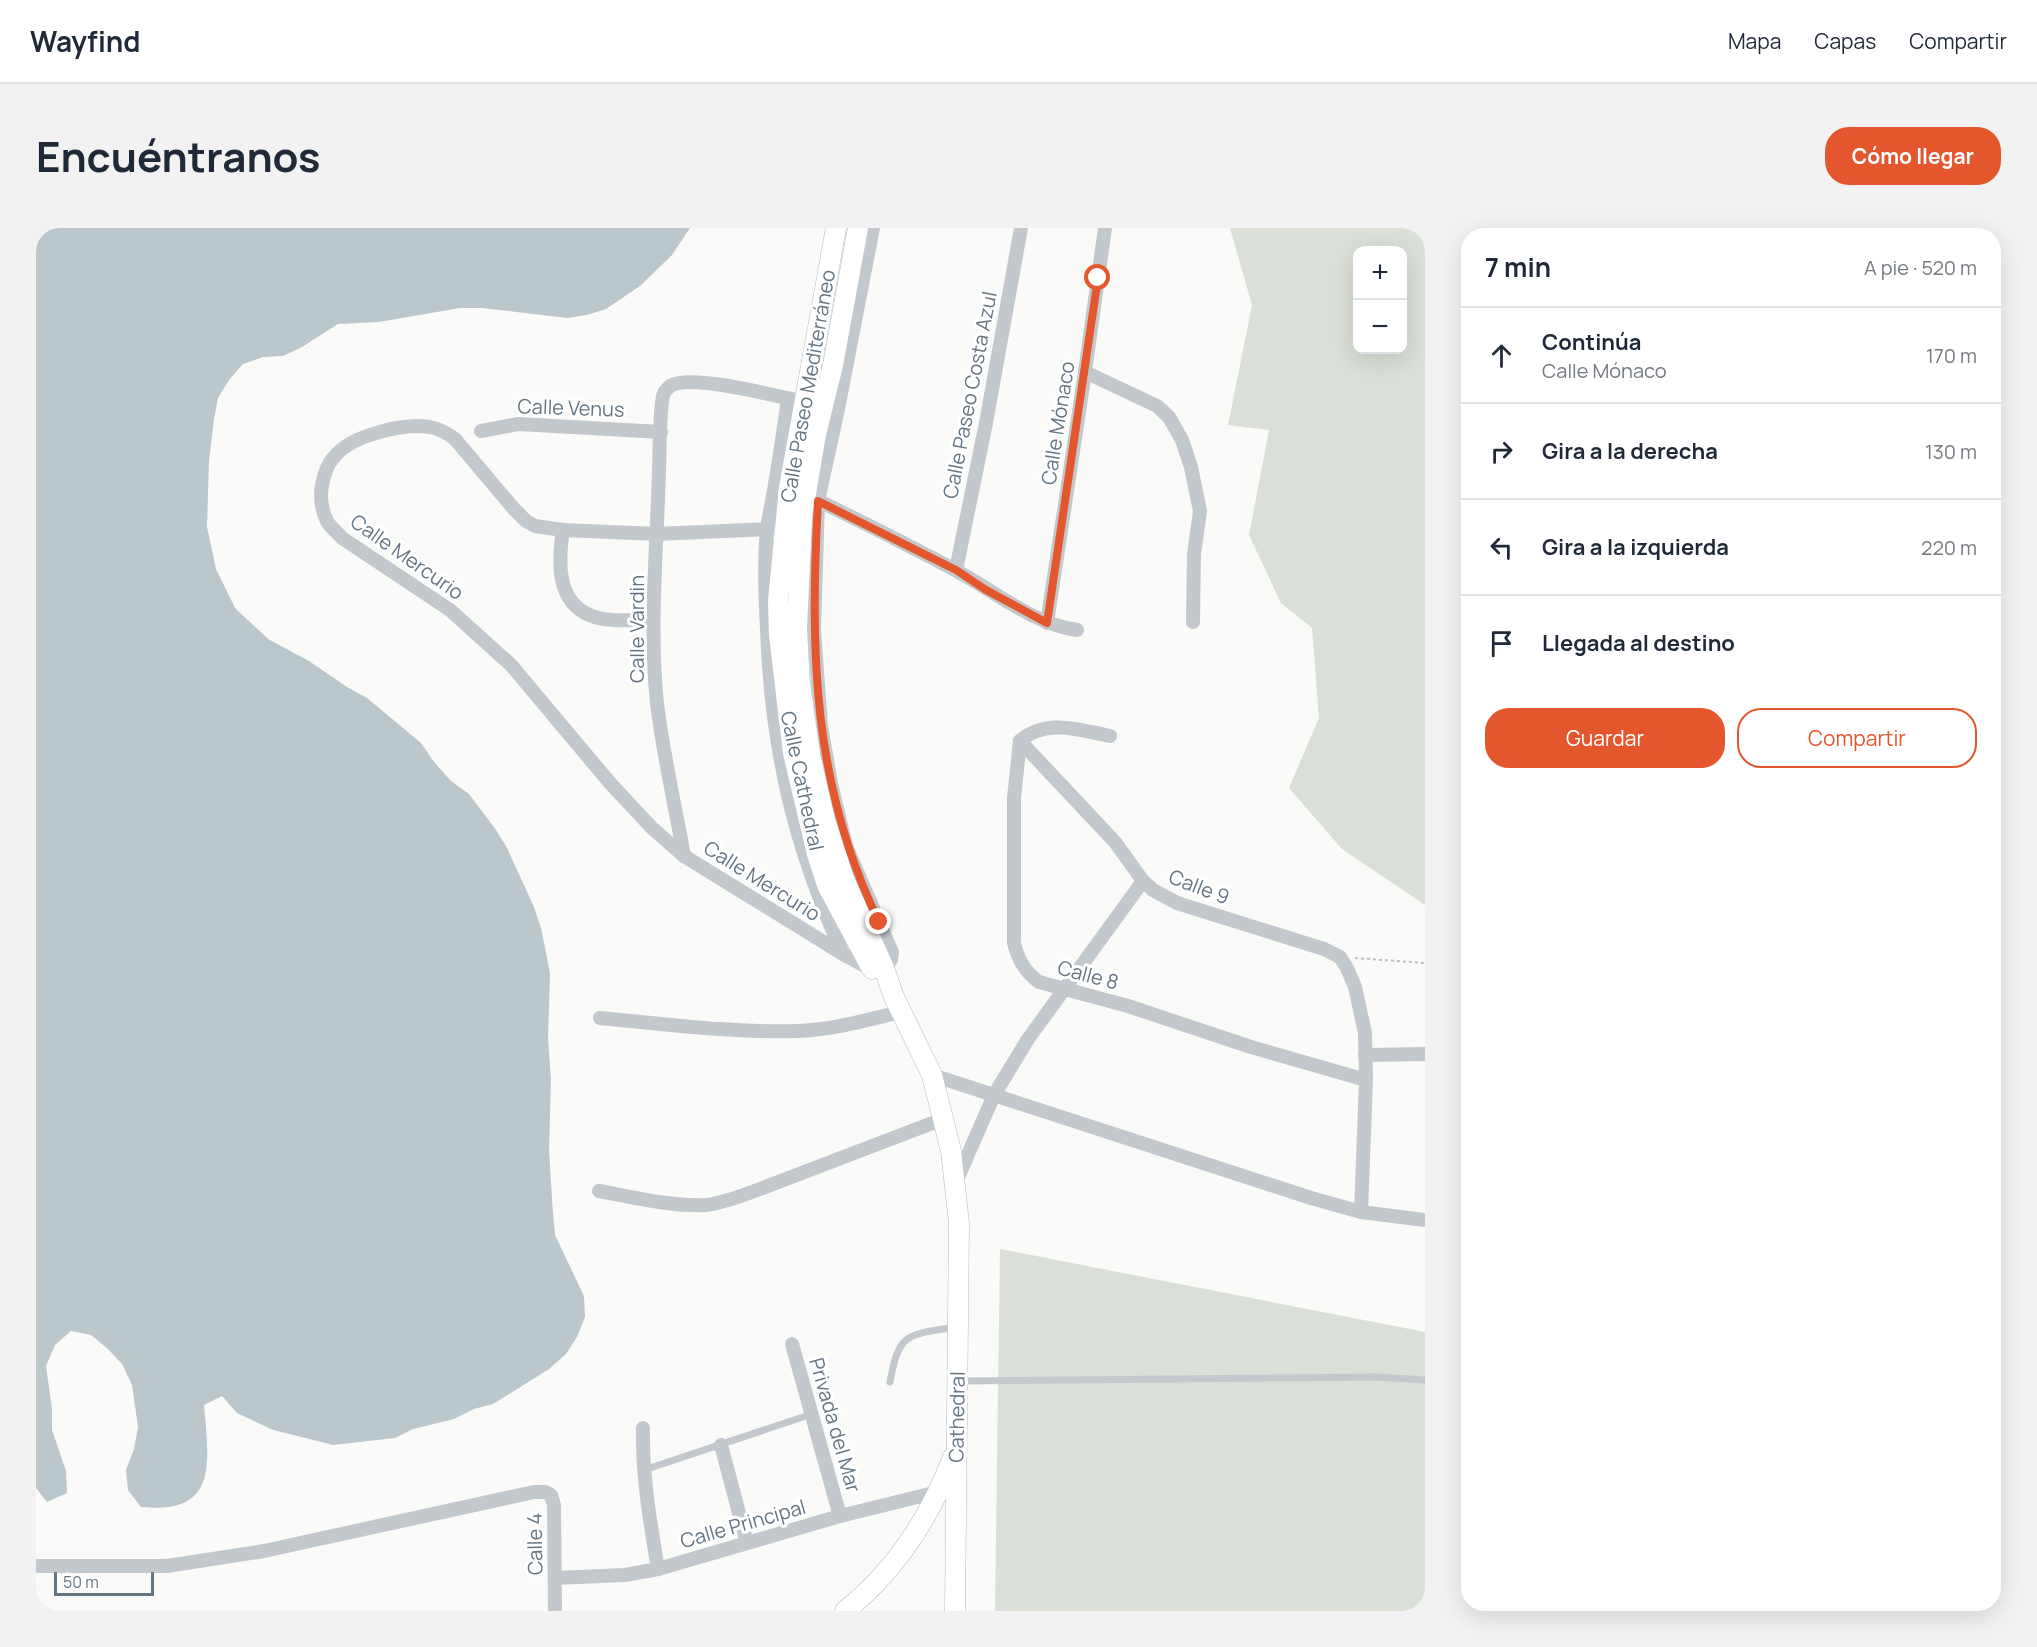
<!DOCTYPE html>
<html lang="es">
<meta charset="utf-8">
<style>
body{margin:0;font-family:Manrope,sans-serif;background:#f2f2f3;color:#1f2937}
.controls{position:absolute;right:18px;top:18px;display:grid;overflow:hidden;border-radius:12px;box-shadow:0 6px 24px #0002}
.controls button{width:54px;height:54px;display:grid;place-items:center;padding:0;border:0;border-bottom:2px solid #e0e1e3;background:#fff;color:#1f2937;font:30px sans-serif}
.scale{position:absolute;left:18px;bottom:15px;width:100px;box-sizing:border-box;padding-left:6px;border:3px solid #657683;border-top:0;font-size:16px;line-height:21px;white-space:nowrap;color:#657683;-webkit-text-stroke:4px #fff;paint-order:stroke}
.stop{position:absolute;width:18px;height:18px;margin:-14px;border:4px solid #e4572e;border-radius:50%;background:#fff}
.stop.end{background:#e4572e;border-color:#fff;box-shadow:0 2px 6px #0008}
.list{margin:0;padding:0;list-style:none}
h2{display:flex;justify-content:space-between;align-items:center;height:78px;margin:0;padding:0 24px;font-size:26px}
h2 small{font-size:20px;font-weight:400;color:#747a83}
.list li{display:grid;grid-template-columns:39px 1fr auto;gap:18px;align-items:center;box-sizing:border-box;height:96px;padding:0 24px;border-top:2px solid #e0e1e3}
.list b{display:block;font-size:22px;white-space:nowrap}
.list p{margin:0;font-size:20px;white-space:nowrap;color:#747a83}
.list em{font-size:20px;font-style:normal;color:#747a83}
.actions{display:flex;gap:12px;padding:18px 24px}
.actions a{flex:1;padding:14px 0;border:2px solid #e4572e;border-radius:24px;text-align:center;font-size:21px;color:#e4572e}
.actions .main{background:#e4572e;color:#fff}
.icon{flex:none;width:33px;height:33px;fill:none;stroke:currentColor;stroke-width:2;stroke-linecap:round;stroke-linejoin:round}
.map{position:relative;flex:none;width:1389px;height:1383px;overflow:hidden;border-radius:24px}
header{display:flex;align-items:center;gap:36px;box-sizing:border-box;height:84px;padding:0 30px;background:#fff;border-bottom:2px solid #e0e1e3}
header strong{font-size:28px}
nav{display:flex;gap:33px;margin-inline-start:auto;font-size:21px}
.intro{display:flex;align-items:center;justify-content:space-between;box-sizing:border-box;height:144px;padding:0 36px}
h1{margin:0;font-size:42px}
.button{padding:15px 27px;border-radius:24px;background:#e4572e;color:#fff;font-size:21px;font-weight:700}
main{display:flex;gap:36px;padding:0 36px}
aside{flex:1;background:#fff;border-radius:24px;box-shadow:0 6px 24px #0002}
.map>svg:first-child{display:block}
.green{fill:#dadfd7;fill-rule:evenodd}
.water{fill:#bbc7cb}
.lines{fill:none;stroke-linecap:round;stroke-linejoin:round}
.secondary-casing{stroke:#b3babf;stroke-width:21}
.path{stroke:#bbbfc2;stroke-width:2;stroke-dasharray:3 3;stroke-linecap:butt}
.lane{stroke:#c3c8cc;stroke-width:7}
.street{stroke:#c3c8cc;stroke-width:14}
.secondary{stroke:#fff;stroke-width:20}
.route{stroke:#e4572e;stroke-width:8}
.labels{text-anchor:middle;stroke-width:6;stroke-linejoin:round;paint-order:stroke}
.street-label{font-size:20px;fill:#657683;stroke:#fff}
</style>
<header>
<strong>Wayfind</strong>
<nav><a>Mapa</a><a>Capas</a><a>Compartir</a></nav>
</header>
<div class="intro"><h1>Encuéntranos</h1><a class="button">Cómo llegar</a></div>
<main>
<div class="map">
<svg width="1389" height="1383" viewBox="0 0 1389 1383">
<rect width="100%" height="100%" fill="#fafaf8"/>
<g class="green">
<path d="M1194 0H1389V677L1306 621 1253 560 1283 490 1276 400 1245 375 1213 307 1233 202 1192 197 1216 77ZM1366 22V122H1322V22Z"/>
<path d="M964 1021 1389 1104V1383H959Z"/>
</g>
<path class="water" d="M0 0H654L636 27 604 58 570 81 551 87 531 90 446 80H424L343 94 302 96 266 119 247 128 227 129 207 136 193 152 182 170 178 191 173 233 171 299 180 341 199 380 232 411 273 433 311 459 331 470 385 515 398 534 415 553 433 566 460 602 471 620 498 679 505 700 514 745 512 810 515 852 513 922 517 986 519 1007 548 1068 549 1089 541 1109 530 1126 513 1141 457 1176 438 1181 418 1191 377 1201 359 1210 297 1217 237 1202 201 1185 186 1168 168 1177C173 1234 183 1287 105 1279L92 1262 90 1242 98 1221 102 1199 96 1157 86 1136 72 1121 55 1107 35 1103 19 1117 10 1138 16 1181V1202L30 1243 31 1265 11 1274 0 1260Z"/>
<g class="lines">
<defs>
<g id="secondary">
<path d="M800 0 753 260 742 373 743 407 757 525 781 626 791 657 836 741"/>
<path d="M822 0 797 137 780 206 766 289 761 401 764 455 774 527 789 592 808 651 848 740 858 769 896 847 915 923 923 995 919 1383"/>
<path d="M809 1383C860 1342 894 1290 917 1229"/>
</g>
</defs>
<use href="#secondary" class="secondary-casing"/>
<path class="path" d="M1319 730 1389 735"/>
<g class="lane">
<path d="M924 1153 1341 1149 1389 1152"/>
<path d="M854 1154C863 1103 872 1107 920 1099"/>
<path d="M608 1242 776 1186"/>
</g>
<g class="street">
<path d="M1049 144 1121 178 1133 189 1146 212 1155 239 1164 283 1158 326 1157 394"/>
<path d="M752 171C748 199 744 228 739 256 737 271 733 286 731 301 728 334 729 368 731 401 735 519 758 619 807 726"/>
<path d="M445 203 482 196 625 204"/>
<path d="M777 270C824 293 871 316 917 341 958 362 994 395 1041 402"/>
<path d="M731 301 621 306 527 302 499 298 490 293 478 281 419 211C411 205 404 201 394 199 368 195 316 207 299 228 291 236 288 246 286 257 284 269 285 281 291 293 294 299 301 304 306 310L414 382 475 437 574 555 616 600 648 628 807 726 835 741 848 740 855 732 856 724 810 618 795 555 785 498 778 402 782 273 802 181 837 0"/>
<path d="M527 302C522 333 520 375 556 388 574 395 598 391 617 392"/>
<path d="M920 342 950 195 985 0"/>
<path d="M1011 395 1049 144 1069 0"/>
<path d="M984 513 1079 614 1107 653 1117 662 1141 675 1288 721 1304 729 1311 740 1319 759 1329 805 1330 852 1325 984"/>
<path d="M984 513 978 570V715C982 732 989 744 1003 754L1092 778 1215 819 1330 852"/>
<path d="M984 513C1010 490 1044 502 1074 508"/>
<path d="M648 628C639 577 627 526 621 475 613 398 621 319 623 242 624 226 623 177 628 165 629 163 633 159 634 158 655 145 743 169 769 174"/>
<path d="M564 790C629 796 695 805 761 803 796 802 830 792 865 784"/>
<path d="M1329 827 1389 826"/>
<path d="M896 847 1275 970 1325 984 1389 992"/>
<path d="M920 954 958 867 992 811 1107 653"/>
<path d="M563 963C597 969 635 979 670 977 688 975 707 967 724 961L907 891"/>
<path d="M756 1116 804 1288"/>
<path d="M607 1200C606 1247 614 1294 622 1341"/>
<path d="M685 1217 711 1315"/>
<path d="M0 1338H131L228 1323 498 1264H509L515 1267 518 1277 519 1383"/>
<path d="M519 1350 589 1347 622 1341 804 1288 902 1264"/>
</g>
<use href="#secondary" class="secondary"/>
</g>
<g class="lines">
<path class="route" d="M843 694C776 556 774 422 782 273L920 342 950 362 1011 395 1062 50"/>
</g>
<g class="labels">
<g class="street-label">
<text transform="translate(772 158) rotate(-80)" y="7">Calle Paseo Mediterráneo</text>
<text transform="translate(934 167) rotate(-79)" y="7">Calle Paseo Costa Azul</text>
<text transform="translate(535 180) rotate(2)" y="7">Calle Venus</text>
<text transform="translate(1022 195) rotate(-81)" y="7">Calle Mónaco</text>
<text transform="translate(371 329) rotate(35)" y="7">Calle Mercurio</text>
<text transform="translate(601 401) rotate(-90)" y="7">Calle Vardin</text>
<text transform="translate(766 553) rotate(78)" y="7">Calle Cathedral</text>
<text transform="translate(726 653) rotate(32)" y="7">Calle Mercurio</text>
<text transform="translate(1163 659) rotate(21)" y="7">Calle 9</text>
<text transform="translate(1052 747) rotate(15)" y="7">Calle 8</text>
<text transform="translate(921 1189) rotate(-89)" y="7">Cathedral</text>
<text transform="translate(799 1197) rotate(74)" y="7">Privada del Mar</text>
<text transform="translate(707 1296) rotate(-16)" y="7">Calle Principal</text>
<text transform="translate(499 1316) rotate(-91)" y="7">Calle 4</text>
</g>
</g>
</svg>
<div class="controls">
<button>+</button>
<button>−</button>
</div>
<div class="scale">50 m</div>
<div class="stop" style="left:1062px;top:50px"></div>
<div class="stop end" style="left:843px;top:694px"></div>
</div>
<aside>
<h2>7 min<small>A pie · 520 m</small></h2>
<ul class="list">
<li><svg class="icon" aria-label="ahead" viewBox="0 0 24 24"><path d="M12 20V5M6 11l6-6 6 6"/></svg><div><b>Continúa</b><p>Calle Mónaco</p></div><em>170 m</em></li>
<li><svg class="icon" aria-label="right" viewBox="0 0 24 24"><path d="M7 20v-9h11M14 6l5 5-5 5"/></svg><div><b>Gira a la derecha</b></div><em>130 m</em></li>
<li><svg class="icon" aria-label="left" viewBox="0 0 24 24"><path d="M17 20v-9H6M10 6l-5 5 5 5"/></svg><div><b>Gira a la izquierda</b></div><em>220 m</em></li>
<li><svg class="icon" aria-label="arrive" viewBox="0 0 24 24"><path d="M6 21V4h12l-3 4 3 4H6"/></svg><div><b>Llegada al destino</b></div></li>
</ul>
<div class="actions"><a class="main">Guardar</a><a>Compartir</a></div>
</aside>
</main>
